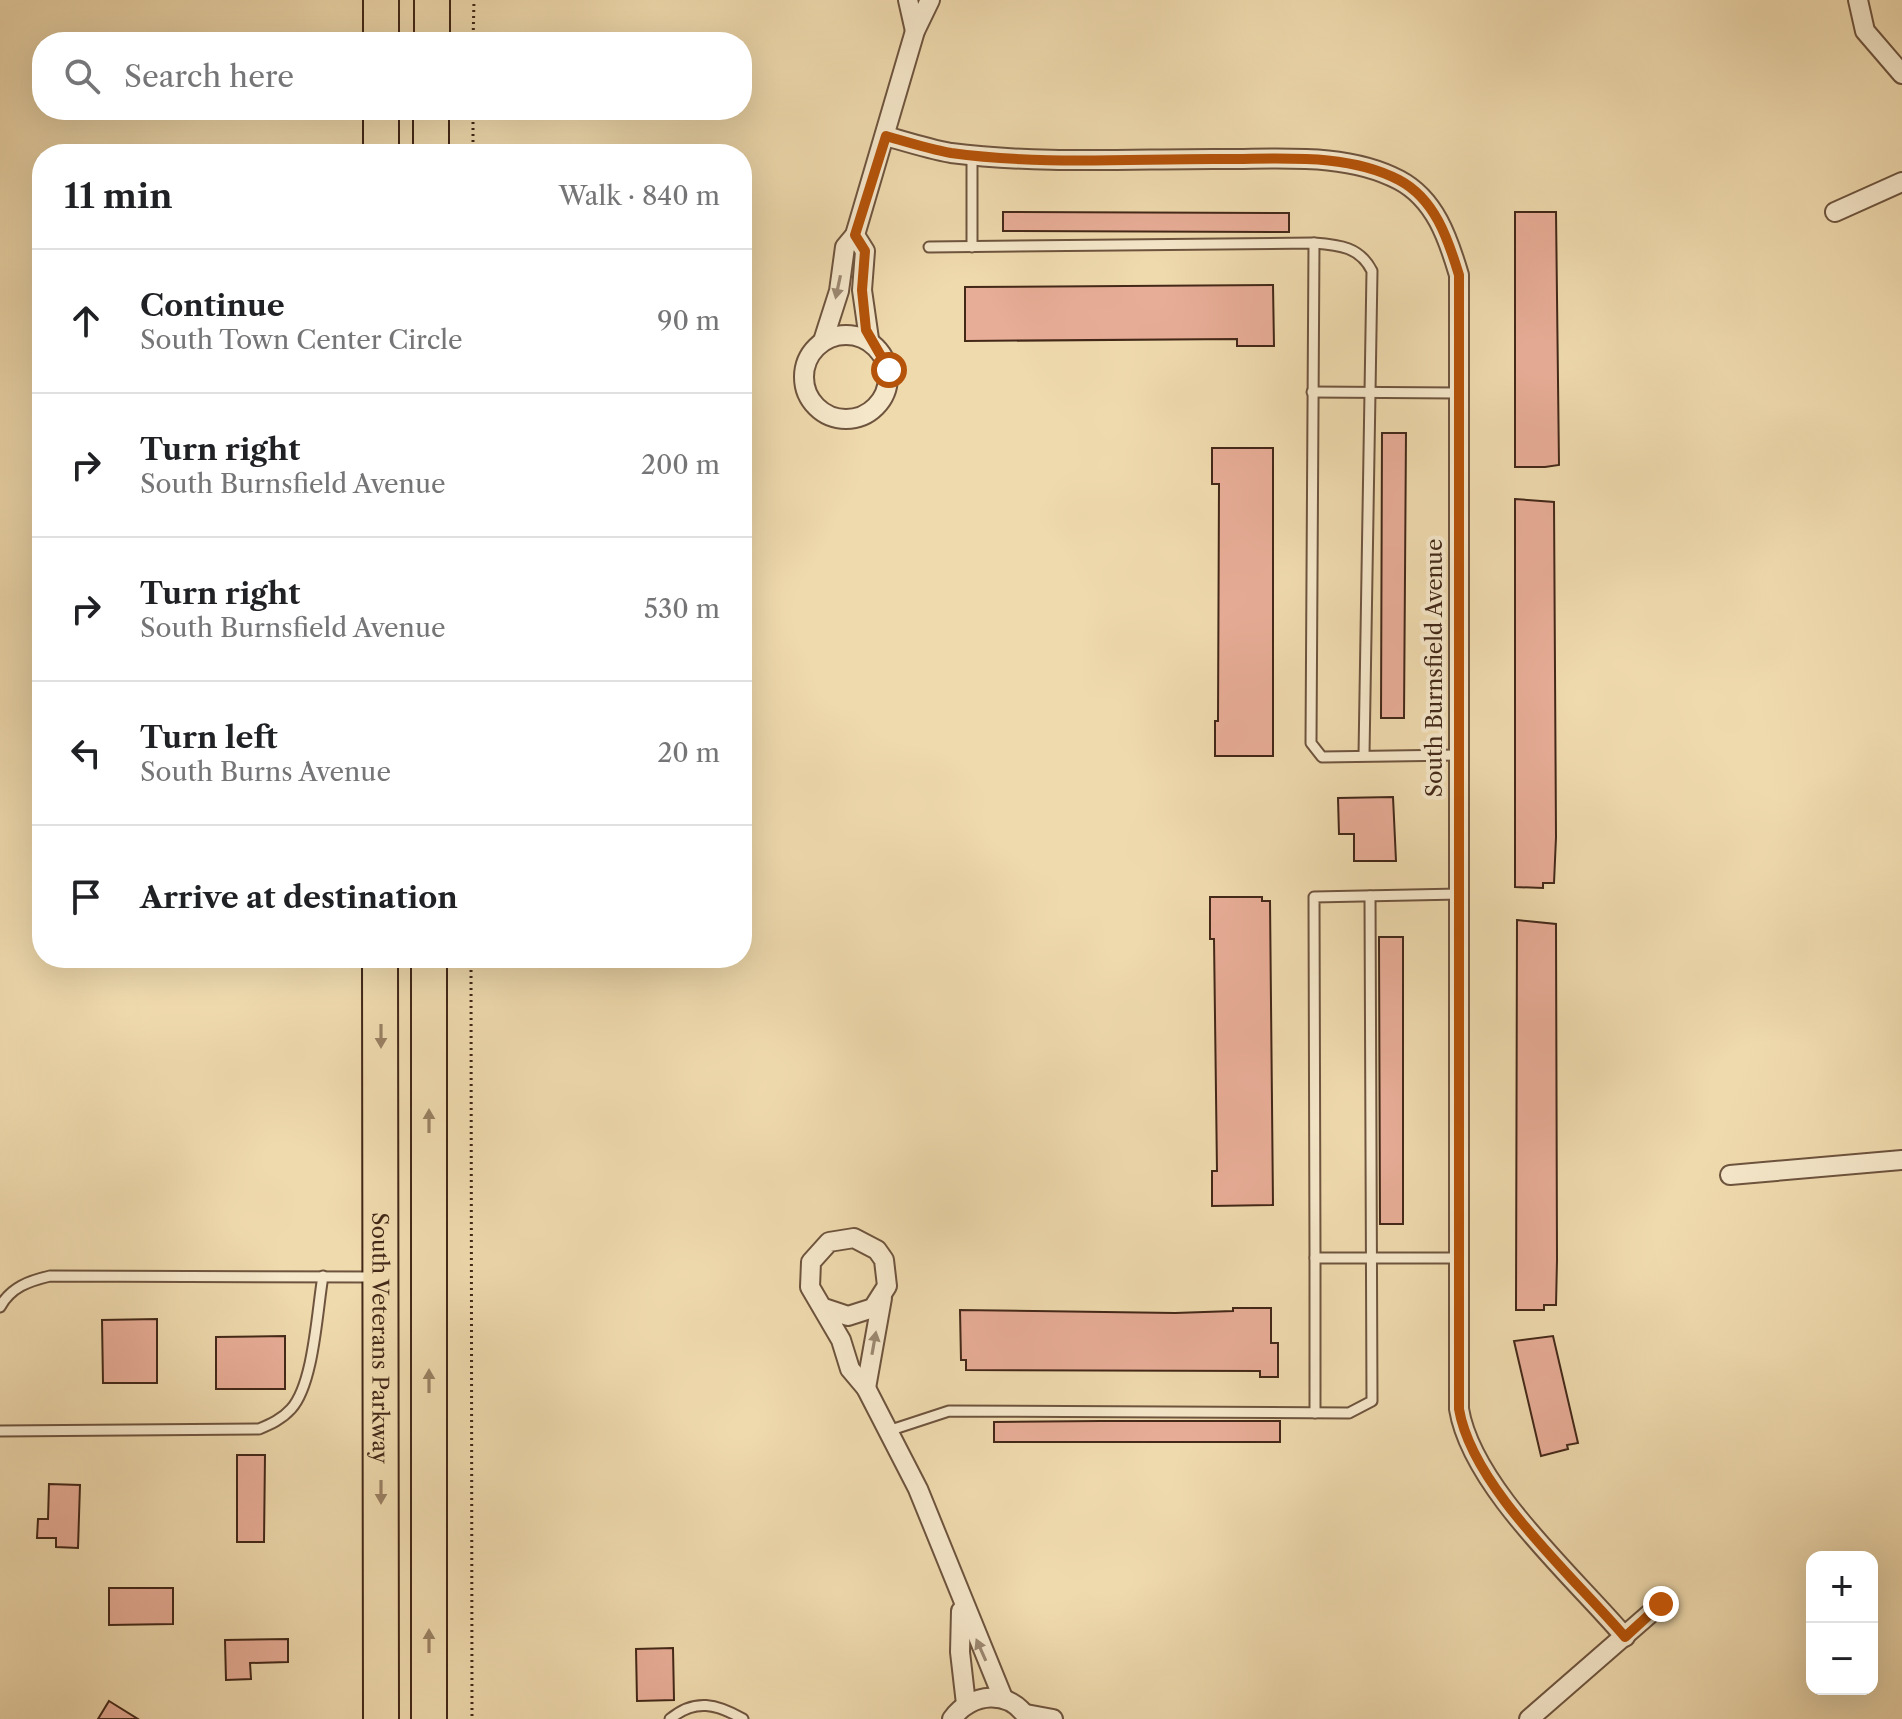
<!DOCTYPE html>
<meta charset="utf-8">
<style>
body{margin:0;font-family:"Libre Caslon Text",serif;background:#f2f2f2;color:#202124}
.controls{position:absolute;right:24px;bottom:24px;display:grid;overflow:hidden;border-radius:16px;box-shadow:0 8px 32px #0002}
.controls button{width:72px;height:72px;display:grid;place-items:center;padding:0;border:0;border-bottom:2px solid #e0e0e0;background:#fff;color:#202124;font:40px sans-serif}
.stop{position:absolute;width:24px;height:24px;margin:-18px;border:6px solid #b45309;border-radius:50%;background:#fff}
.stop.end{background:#b45309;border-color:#fff;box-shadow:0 2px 8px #0008}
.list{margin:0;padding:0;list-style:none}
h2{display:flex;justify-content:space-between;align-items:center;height:104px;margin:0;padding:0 32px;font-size:34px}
h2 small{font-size:26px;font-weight:400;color:#757577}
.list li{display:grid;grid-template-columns:52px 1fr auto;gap:24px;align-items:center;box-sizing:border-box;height:144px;padding:0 32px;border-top:2px solid #e0e0e0}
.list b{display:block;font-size:30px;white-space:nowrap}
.list p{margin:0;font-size:26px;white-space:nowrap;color:#757577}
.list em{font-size:26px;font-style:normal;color:#757577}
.icon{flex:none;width:44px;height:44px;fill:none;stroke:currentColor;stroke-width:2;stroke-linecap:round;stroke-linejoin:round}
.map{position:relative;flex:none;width:1902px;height:1719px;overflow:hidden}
.search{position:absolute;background:#fff;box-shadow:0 8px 32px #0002;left:32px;top:32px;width:720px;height:88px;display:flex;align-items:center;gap:20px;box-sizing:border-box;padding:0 28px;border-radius:32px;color:#757577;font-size:30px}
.panel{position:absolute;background:#fff;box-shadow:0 8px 32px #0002;left:32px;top:144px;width:720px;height:824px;border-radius:32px}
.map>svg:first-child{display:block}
.building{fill:#e8ad97;stroke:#432818;stroke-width:2}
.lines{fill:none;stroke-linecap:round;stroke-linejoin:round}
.lane-casing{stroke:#6e543e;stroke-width:13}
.street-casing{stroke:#6e543e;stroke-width:22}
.highway-casing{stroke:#432818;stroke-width:38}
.path{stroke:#432818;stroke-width:3;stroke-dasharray:2 4;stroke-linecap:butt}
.lane{stroke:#f5e7ca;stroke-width:9}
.street{stroke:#f5e7ca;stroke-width:18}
.highway{stroke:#efdaae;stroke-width:34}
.oneway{fill:#9c8871}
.oneway2{fill:#998163}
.route{stroke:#b45309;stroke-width:10}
.labels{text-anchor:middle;stroke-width:8;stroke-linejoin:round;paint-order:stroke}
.street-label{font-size:22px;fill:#432818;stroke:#f5e7ca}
</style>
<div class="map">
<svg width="1902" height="1719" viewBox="0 0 1902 1719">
<rect width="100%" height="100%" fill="#efdaae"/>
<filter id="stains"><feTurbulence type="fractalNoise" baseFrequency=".0025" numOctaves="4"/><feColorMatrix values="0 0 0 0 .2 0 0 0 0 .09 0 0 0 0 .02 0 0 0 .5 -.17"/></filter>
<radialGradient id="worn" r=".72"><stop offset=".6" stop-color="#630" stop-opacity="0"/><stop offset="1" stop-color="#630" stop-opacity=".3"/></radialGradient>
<g class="building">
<path d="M1003 212 1289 213V232L1003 231Z"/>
<path d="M1515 212H1556L1559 465 1545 467H1515Z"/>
<path d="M1273 285 1274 346H1237V339L965 341V287Z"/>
<path d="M1382 433H1406L1404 718H1381Z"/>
<path d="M1212 448H1273V756H1215V721H1218L1219 484H1212Z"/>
<path d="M1515 499 1554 502 1556 837 1554 883H1543V888L1515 887Z"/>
<path d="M1393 797 1396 861H1354V834H1339L1338 798Z"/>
<path d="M1210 897H1262V901H1270L1273 1205 1212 1206V1171H1217L1214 939H1210Z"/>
<path d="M1517 920 1556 924 1557 1260 1556 1305H1544V1310H1516Z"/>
<path d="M1379 937H1403V1224H1380Z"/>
<path d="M1233 1308H1271V1343H1278V1377H1260V1371L966 1370V1360H961L960 1310 1175 1313 1233 1311Z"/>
<path d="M157 1319V1383H103L102 1320Z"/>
<path d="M285 1336V1389H216V1337Z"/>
<path d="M1553 1336 1578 1443 1567 1445 1568 1449 1541 1456 1514 1341Z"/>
<path d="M1101 1421H1280V1442H994V1422Z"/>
<path d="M237 1455H265L264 1542H237Z"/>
<path d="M49 1484 80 1485 78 1548 56 1547V1538H37L38 1519H48Z"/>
<path d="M109 1588H173V1624L109 1625Z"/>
<path d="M288 1639V1662L250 1663 251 1679 226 1680 225 1640Z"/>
<path d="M673 1648 674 1700 637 1701 636 1649Z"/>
<path d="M109 1701 138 1719H98Z"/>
</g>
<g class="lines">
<defs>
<g id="lane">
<path d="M1314 243C1340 245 1360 247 1372 271L1364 755"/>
<path d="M929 247 1314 243 1311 743 1322 757 1459 755"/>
<path d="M972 247V155"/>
<path d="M1312 392 1457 393"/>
<path d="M1459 894 1314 897 1315 1258H1459"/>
<path d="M1315 1258V1413"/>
<path d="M0 1307C11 1287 29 1281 50 1276L373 1277"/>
<path d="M0 1431 259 1429C271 1424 282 1419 291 1409 314 1384 317 1310 323 1276"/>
<path d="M888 1431 949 1411 1349 1413 1372 1401 1370 896"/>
<path d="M670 1719C695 1698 717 1704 743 1719"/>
</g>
<g id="street">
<path d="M908 0 915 31"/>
<path d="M1858 0 1865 31 1902 74"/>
<path d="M886 136C907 142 929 149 951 153 1037 164 1127 159 1213 159 1274 160 1344 151 1399 180 1435 199 1448 238 1459 275V1409C1472 1487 1572 1575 1625 1637"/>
<path d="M1835 212 1902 182"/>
<path d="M855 235 865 251 862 290 869 339"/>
<circle cx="846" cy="377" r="42"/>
<path d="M823 341 839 291 845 247 855 235 915 31 930 0"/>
<path d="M1730 1175 1902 1160"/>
<path d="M824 1308 848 1316 873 1308 887 1286 884 1260 877 1250 854 1238 829 1242 811 1262 810 1287 841 1340 850 1369 866 1388 918 1489 1003 1698"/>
<path d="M866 1388 882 1298"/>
<path d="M961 1611 960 1652 966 1704"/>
<path d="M1026 1714 1053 1719"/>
<path d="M952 1719C971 1692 1010 1689 1028 1719"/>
<path d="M1529 1719 1661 1604"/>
</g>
<g id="highway">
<path d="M381 42V0"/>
<path d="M432 42V0"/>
<path d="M381 154V110"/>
<path d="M431 154V110"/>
<path id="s1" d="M380 958 381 1719"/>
<path d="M429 1719V958"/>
</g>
</defs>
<use href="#lane" class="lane-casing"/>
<use href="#street" class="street-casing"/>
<use href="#highway" class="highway-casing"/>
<g class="path">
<path d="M473 42 474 0"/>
<path d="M473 154V110"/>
<path d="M471 958 472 1719"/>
</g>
<use href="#lane" class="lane"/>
<use href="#street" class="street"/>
<use href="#highway" class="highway"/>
</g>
<defs><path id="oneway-solid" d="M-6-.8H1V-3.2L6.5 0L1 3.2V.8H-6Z" transform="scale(2)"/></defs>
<g class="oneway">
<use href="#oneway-solid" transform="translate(838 287) rotate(102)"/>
<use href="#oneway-solid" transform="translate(874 1343) rotate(-80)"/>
<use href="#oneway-solid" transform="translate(981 1650) rotate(-114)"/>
</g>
<g class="oneway2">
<use href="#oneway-solid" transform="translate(381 1036) rotate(90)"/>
<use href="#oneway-solid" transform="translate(429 1121) rotate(-90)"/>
<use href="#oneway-solid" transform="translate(429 1381) rotate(-90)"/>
<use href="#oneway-solid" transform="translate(381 1492) rotate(90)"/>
<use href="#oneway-solid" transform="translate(429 1641) rotate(-90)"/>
</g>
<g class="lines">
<path class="route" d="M889 370 866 330 862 290 865 251 855 235 886 136C907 142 929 149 951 153 1037 165 1127 159 1213 159 1274 160 1344 151 1399 180 1435 199 1448 239 1459 275V1409C1472 1487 1572 1575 1625 1637L1661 1604"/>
</g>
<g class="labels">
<g class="street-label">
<text transform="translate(1434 668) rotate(-90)" y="8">South Burnsfield Avenue</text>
<text dy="8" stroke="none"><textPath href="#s1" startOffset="380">South Veterans Parkway</textPath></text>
</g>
</g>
<rect width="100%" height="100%" filter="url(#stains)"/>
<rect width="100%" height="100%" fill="url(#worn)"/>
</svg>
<div class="controls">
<button>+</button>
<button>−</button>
</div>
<div class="stop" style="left:889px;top:370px"></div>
<div class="stop end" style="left:1661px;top:1604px"></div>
<div class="search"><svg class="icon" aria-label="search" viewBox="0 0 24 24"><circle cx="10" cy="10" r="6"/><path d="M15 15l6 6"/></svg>Search here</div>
<section class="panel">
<h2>11 min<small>Walk · 840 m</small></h2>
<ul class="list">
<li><svg class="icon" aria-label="ahead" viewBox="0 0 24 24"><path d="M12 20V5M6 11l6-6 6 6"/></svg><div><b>Continue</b><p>South Town Center Circle</p></div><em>90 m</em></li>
<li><svg class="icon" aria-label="right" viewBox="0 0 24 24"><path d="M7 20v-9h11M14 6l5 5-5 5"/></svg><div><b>Turn right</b><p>South Burnsfield Avenue</p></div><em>200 m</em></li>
<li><svg class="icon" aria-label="right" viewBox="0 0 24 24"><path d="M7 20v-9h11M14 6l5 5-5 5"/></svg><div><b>Turn right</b><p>South Burnsfield Avenue</p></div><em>530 m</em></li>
<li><svg class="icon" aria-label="left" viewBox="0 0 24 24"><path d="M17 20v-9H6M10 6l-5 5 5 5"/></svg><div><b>Turn left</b><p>South Burns Avenue</p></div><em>20 m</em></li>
<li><svg class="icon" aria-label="arrive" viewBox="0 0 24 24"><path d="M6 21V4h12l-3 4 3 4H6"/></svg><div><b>Arrive at destination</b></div></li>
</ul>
</section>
</div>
